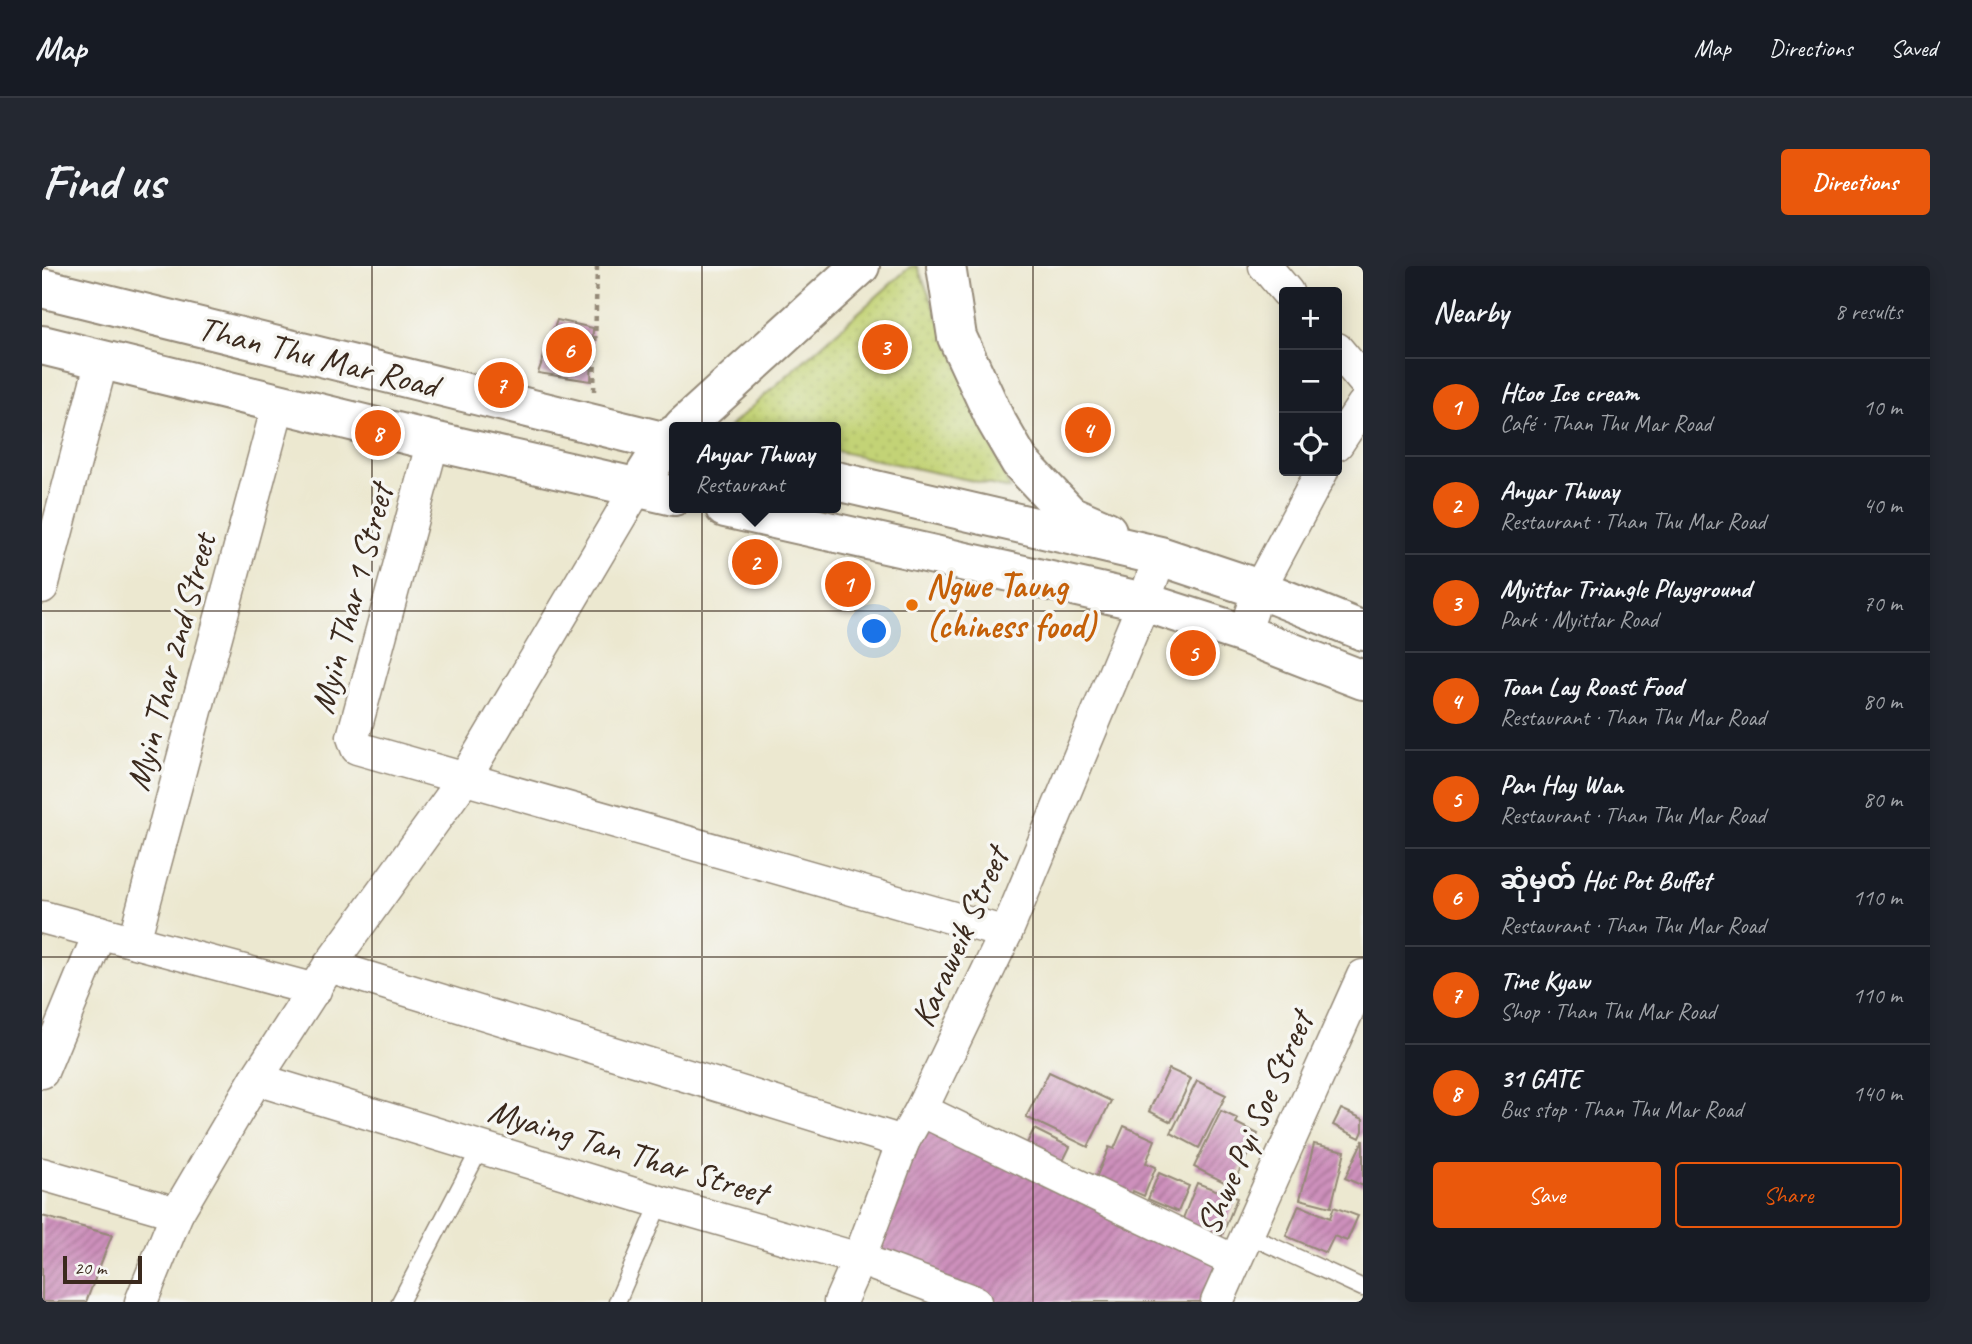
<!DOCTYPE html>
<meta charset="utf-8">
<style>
body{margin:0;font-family:Caveat,"Noto Sans Myanmar",sans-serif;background:#242831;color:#f1f3f6}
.controls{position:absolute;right:21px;top:21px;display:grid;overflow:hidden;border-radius:7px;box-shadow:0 4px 18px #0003}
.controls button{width:63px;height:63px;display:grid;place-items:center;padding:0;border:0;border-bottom:2px solid #363941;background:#171b24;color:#f1f3f6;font:35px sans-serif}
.scale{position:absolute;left:21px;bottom:18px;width:79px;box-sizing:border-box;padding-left:7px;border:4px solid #3b2a1e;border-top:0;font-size:19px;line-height:24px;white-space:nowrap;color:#3b2a1e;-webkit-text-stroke:5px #f6f6f2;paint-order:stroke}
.you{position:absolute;left:833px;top:366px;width:24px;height:24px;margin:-18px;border:5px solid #fff;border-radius:50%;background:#1a73e8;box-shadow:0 0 0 10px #1a73e833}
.badge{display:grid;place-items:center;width:46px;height:46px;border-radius:50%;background:#ea580c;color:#fff;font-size:23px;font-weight:700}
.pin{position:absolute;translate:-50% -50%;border:4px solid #fff;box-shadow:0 2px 7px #0006}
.popup{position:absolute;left:627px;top:156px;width:172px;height:91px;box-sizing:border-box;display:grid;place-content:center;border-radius:7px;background:#171b24;filter:drop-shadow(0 2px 5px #0005);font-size:23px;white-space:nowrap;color:#9ea1a6}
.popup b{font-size:26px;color:#f1f3f6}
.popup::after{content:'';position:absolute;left:50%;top:100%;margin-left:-14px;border:14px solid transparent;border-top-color:#171b24}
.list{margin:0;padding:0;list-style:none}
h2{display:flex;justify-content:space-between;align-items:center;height:91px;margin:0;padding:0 28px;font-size:30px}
h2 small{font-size:23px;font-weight:400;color:#9ea1a6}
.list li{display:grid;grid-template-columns:46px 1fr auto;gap:21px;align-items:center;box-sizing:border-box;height:98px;padding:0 28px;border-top:2px solid #363941}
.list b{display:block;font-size:26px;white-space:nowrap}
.list p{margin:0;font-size:23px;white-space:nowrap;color:#9ea1a6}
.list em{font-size:23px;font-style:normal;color:#9ea1a6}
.actions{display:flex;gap:14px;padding:21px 28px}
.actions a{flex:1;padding:16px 0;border:2px solid #ea580c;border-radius:7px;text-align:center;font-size:24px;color:#ea580c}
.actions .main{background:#ea580c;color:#fff}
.icon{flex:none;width:38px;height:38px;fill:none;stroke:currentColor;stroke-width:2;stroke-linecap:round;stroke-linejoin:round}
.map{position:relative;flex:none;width:1321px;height:1036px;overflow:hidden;border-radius:7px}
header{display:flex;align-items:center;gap:42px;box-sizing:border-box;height:98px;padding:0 35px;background:#171b24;border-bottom:2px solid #363941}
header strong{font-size:33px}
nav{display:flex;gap:38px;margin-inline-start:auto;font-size:24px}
.intro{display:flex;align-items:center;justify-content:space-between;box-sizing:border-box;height:168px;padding:0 42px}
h1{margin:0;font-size:49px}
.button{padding:18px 32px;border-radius:7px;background:#ea580c;color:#fff;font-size:24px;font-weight:700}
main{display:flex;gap:42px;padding:0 42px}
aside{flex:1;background:#171b24;border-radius:7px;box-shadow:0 4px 18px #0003}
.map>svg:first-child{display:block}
.park{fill:url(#park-dots);stroke:#7f7e4a;stroke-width:2}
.building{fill:url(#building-hatch)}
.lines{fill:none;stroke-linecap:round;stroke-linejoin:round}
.lane-casing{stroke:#948977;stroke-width:19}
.street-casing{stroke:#948977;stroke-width:35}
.secondary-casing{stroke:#948977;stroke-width:42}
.primary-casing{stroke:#948977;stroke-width:42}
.path{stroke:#948977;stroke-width:4.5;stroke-dasharray:5 5;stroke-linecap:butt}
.lane{stroke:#fff;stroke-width:16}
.street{stroke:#fff;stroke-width:32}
.secondary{stroke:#fff;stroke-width:38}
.primary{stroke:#fff;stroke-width:38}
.grid{fill:none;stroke:#3b2a1e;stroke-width:2;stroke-opacity:0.55}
.food-dot{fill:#e8710a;stroke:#f6f6f2;stroke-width:2.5}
.labels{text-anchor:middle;stroke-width:7;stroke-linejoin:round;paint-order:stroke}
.street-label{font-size:35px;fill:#3b2a1e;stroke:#f6f6f2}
.food-label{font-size:35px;font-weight:bold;fill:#c56008;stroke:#f6f6f2;text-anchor:start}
</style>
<header>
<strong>Map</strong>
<nav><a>Map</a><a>Directions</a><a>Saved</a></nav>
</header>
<div class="intro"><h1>Find us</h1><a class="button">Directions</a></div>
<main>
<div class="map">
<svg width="1321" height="1036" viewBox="0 0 1321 1036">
<defs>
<pattern id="park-dots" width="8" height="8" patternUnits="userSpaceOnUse" patternTransform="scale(1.75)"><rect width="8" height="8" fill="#c3d376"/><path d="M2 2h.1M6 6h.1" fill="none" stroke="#a8b566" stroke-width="1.8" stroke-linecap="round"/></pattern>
<pattern id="building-hatch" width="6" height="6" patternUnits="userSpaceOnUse" patternTransform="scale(1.75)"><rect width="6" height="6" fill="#cd90bc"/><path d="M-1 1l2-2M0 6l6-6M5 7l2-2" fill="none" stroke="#a87698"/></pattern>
</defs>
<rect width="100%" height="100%" fill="#f6f6f2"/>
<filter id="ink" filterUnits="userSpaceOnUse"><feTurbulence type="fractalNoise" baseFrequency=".0143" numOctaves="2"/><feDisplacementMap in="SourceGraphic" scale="14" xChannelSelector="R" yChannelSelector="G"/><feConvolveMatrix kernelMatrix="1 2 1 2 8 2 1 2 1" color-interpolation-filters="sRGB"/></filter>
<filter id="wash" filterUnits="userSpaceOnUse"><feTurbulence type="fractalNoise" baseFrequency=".00686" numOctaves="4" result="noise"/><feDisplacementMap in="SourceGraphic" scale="28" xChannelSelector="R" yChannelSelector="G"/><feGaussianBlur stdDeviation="1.57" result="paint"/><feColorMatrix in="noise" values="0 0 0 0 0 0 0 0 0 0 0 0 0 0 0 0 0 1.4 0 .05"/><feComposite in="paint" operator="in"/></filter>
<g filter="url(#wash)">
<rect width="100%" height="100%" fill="#ece8d0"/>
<path class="park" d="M869 0H875L968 223 794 185V161H687Z"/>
<g id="blocks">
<g class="building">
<path d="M515 54 551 62 549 115 496 107Z"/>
<path d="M1127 803 1149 813 1129 856 1107 845Z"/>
<path d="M1007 806 1069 835 1046 881 984 851Z"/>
<path d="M1155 815 1184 829 1157 882 1129 867Z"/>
<path d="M1299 843 1321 853V865L1318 872 1291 859Z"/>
<path d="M879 844 1192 995 1175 1036H933L817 993Z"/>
<path d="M1179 845 1196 853 1194 857 1216 868 1190 920 1152 901Z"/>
<path d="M1082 860 1113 874 1104 897 1114 901 1102 930 1091 925 1086 937 1050 921 1067 881 1072 883Z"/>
<path d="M992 863 1028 881 1020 897 984 879Z"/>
<path d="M1321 874V920L1303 912Z"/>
<path d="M1272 878 1303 885 1289 941 1258 933Z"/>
<path d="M1117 907 1147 920 1136 946 1106 933Z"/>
<path d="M1155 917 1195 932 1179 972 1136 965Z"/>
<path d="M1257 939 1288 952 1292 941 1316 950 1305 975 1292 970 1284 987 1244 970Z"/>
<path d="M0 950 70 969 44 1036H0Z"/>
</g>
</g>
</g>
<g filter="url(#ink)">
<use href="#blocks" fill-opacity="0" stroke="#948977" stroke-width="2"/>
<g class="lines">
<defs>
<g id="lane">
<path d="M1204 968 1321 1022"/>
<path d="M358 1036 439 881"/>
<path d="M575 1036 618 936"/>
</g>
<g id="street">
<path d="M1223 0 1245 26"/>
<path d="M1295 83 1321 114"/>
<path d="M391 175 311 471 315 482 964 667"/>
<path d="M1295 178 1321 139"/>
<path d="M0 321 60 94"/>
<path d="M1202 368 1217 323 1280 205"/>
<path d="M0 651 273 724"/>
<path d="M92 675 237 136"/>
<path d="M287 700 861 876"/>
<path d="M0 806 58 666"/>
<path d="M214 813 618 936 817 993 933 1036"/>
<path d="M879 844 1192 995"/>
<path d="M0 908 135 947"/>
<path d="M99 1036 135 947 214 813 287 700 423 512 595 222"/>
<path d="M798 1036 817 993 861 876 879 844 964 667 1102 336 1118 290"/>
<path d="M1175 1036 1321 710"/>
</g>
<g id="secondary">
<path d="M641 161 818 0"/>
<path d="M595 222 624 176 632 169"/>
</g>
<g id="primary">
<path d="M904 0 915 71 953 153 978 196 1028 249 1065 265"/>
<path d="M0 22 632 178"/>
<path d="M0 79 391 175 632 230"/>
<path d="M794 215 1118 290 1217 323 1321 365"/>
<path d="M683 242 1102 336 1202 368 1321 414"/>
</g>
</defs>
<use href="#lane" class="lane-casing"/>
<use href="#street" class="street-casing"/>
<use href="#secondary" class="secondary-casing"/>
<use href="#primary" class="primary-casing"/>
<path class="path" d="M552 125 555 0"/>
<use href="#lane" class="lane"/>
<use href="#street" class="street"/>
<use href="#secondary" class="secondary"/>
<use href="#primary" class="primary"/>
</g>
</g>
<path class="grid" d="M330 0V1036M660 0V1036M991 0V1036M0 345H1321M0 691H1321"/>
<circle class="food-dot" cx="870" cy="339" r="7"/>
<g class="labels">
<g class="street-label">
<text transform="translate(276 90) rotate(14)" y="12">Than Thu Mar Road</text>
<text transform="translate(309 333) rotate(-75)" y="12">Myin Thar 1 Street</text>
<text transform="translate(128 396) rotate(-75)" y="12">Myin Thar 2nd Street</text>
<text transform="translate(917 671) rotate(-66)" y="12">Karaweik Street</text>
<text transform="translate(1212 857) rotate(-66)" y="12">Shwe Pyi Soe Street</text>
<text transform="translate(586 885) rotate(17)" y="12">Myaing Tan Thar Street</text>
</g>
<g class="food-label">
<text x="884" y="331">Ngwe Taung<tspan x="884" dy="40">(chiness food)</tspan></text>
</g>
</g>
</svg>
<div class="controls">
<button>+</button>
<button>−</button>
<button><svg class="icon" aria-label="locate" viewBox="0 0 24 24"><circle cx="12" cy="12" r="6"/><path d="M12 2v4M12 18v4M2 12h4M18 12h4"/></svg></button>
</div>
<div class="scale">20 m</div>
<div class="you"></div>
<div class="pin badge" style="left:806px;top:318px">1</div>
<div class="pin badge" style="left:713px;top:296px">2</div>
<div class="popup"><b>Anyar Thway</b>Restaurant</div>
<div class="pin badge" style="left:843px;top:81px">3</div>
<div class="pin badge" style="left:1046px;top:164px">4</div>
<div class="pin badge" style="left:1151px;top:387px">5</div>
<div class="pin badge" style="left:527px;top:84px">6</div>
<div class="pin badge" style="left:459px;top:119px">7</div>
<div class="pin badge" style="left:336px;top:167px">8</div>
</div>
<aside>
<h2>Nearby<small>8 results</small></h2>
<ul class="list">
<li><span class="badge">1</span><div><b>Htoo Ice cream</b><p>Café · Than Thu Mar Road</p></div><em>10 m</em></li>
<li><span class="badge">2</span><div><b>Anyar Thway</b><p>Restaurant · Than Thu Mar Road</p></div><em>40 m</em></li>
<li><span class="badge">3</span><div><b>Myittar Triangle Playground</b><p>Park · Myittar Road</p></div><em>70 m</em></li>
<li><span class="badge">4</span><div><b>Toan Lay Roast Food</b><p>Restaurant · Than Thu Mar Road</p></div><em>80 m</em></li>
<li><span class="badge">5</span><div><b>Pan Hay Wan</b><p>Restaurant · Than Thu Mar Road</p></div><em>80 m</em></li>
<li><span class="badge">6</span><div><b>ဆုံမှတ် Hot Pot Buffet</b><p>Restaurant · Than Thu Mar Road</p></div><em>110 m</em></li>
<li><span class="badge">7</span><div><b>Tine Kyaw</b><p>Shop · Than Thu Mar Road</p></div><em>110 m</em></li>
<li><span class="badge">8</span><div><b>31 GATE</b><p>Bus stop · Than Thu Mar Road</p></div><em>140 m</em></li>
</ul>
<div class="actions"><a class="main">Save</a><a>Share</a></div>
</aside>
</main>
